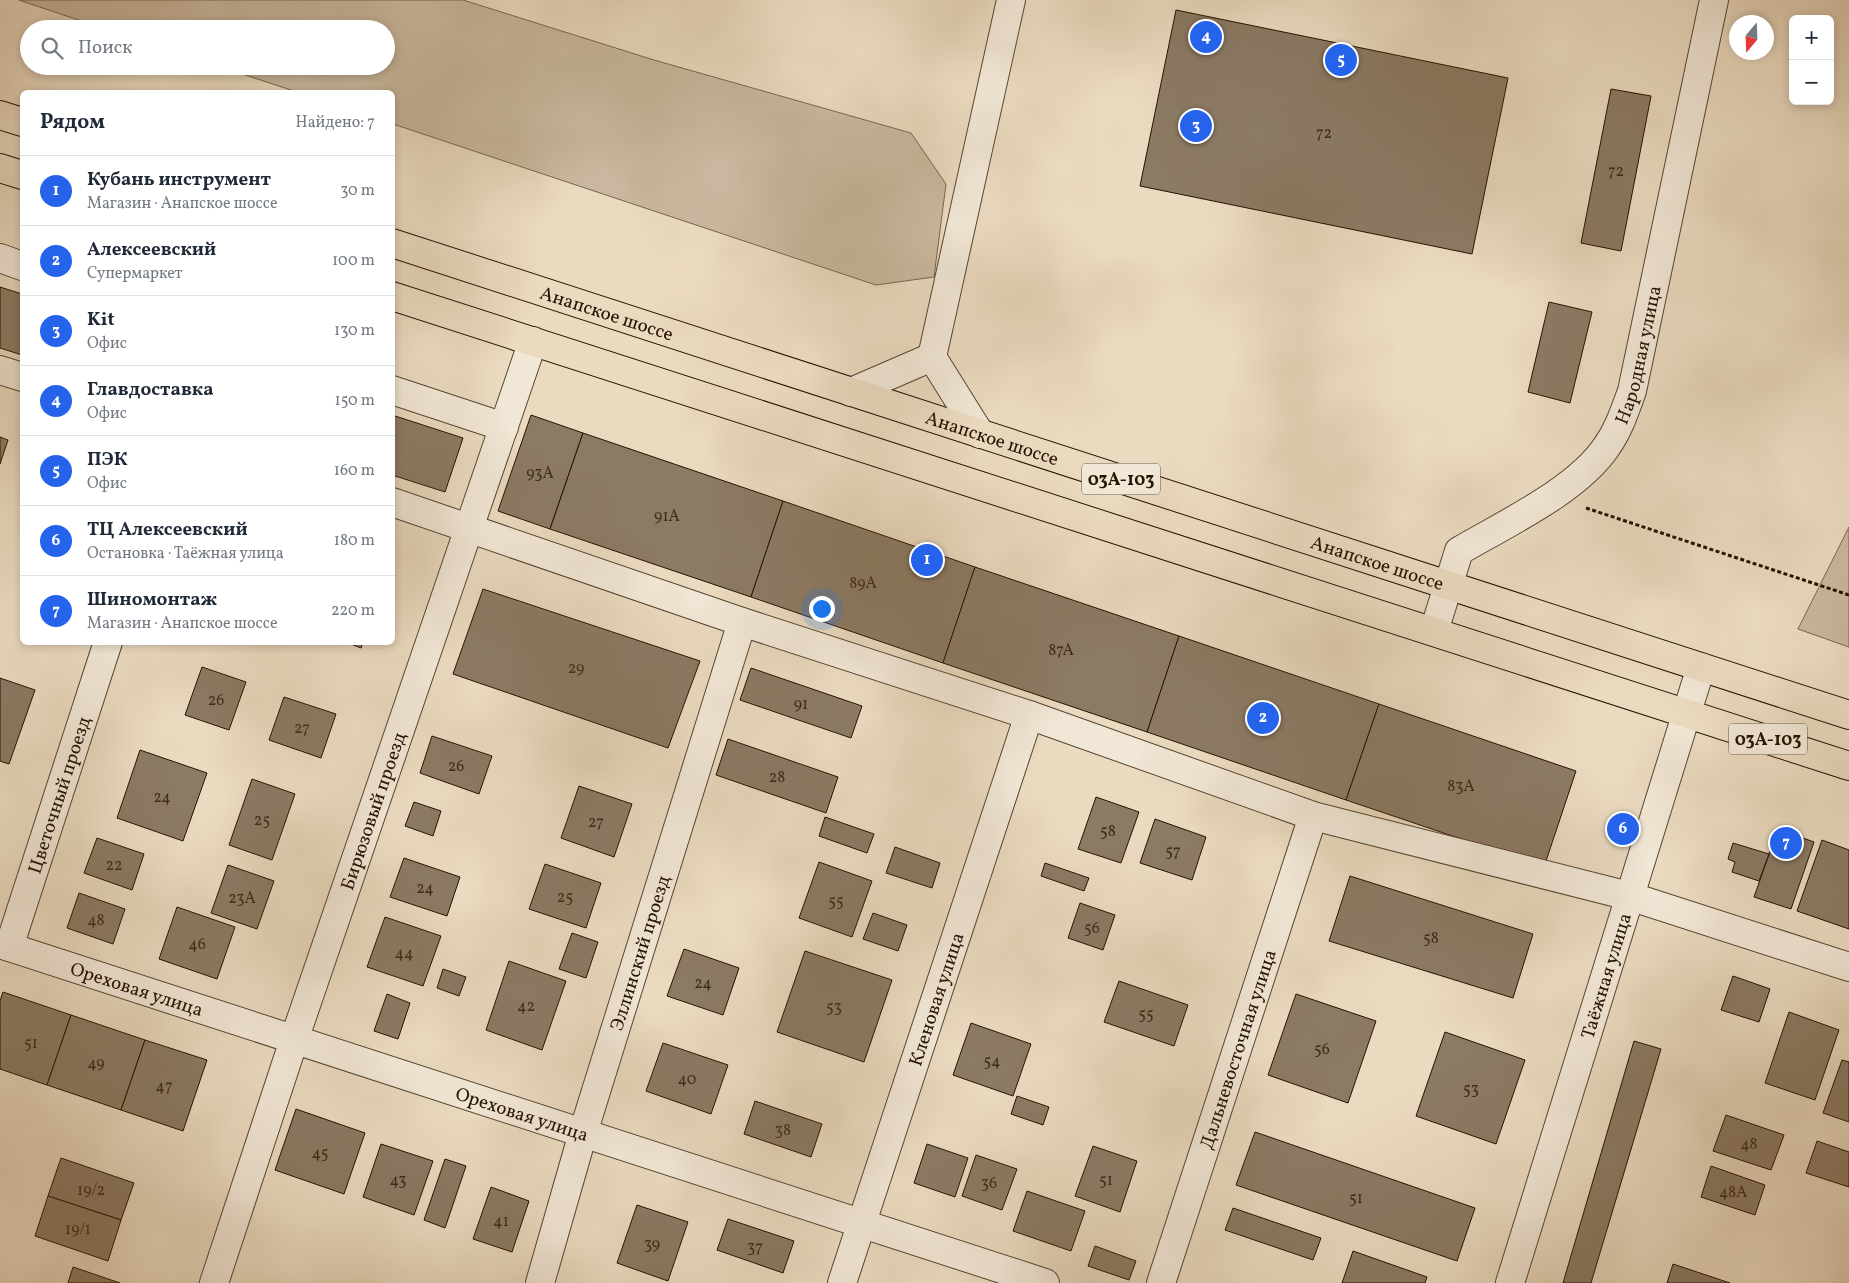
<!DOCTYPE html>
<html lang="ru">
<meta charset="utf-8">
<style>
body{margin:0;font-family:Vollkorn,serif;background:#f2f2f3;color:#1f2937}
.controls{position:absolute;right:15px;top:15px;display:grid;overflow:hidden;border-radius:8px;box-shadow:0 2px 8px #0003}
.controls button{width:45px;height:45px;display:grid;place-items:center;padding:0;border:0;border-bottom:1px solid #e0e1e3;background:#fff;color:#1f2937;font:25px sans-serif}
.compass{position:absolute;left:1729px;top:15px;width:45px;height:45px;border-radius:50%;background:#fff;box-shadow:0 2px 8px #0003;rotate:199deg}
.you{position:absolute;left:821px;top:608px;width:18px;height:18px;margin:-12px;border:4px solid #fff;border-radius:50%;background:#1a73e8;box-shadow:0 0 0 8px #1a73e833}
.badge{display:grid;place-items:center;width:32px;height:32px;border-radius:50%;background:#2563eb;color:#fff;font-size:16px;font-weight:700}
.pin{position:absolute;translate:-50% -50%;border:2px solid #fff;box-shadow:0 1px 5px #0006}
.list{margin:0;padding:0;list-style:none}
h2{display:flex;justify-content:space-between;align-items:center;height:65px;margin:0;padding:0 20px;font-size:21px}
h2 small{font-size:16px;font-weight:400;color:#747a83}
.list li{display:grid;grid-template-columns:32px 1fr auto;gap:15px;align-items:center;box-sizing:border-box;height:70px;padding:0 20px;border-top:1px solid #e0e1e3}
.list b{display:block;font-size:19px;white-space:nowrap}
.list p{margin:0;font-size:16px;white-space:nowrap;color:#747a83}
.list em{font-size:16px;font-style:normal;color:#747a83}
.icon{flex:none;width:28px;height:28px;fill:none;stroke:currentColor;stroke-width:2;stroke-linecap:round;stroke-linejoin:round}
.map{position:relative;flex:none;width:1849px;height:1283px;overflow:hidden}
.search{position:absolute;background:#fff;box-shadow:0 2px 8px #0003;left:20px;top:20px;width:375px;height:55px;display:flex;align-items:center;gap:12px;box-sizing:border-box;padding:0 18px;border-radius:28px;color:#747a83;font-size:19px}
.panel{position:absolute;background:#fff;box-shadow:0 2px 8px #0003;left:20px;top:90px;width:375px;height:555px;border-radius:8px}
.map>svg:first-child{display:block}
.green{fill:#c9b89f;stroke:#776650}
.building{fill:#8b7a64;stroke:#251300}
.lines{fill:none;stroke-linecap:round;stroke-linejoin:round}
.minor-casing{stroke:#564530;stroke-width:30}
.major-casing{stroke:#251300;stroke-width:30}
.path{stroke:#251300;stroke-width:3;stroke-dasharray:4 2.5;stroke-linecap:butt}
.minor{stroke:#f1e7d6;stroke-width:28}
.major{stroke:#eadac0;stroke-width:28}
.labels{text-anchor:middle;stroke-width:4.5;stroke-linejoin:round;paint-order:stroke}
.number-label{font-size:16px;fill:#3e2d19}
.shield{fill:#f1e7d6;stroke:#625340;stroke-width:1}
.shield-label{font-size:18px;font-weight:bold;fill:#251300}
.street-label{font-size:19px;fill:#251300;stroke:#f1e7d6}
</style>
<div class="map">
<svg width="1849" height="1283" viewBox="0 0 1849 1283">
<rect width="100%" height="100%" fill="#eadac0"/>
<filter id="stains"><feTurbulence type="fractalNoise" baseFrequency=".004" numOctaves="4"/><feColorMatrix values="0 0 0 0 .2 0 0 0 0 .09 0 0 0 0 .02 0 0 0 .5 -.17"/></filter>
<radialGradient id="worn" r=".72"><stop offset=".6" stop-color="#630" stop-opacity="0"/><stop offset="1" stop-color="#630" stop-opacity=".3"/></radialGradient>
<g class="green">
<path d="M19 0H463L654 60 911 133 946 184 934 277 876 285 393 124 392 92H297L218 66H386V29H105Z"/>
<path d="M1849 527V647L1798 629Z"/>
</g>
<g class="building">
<path d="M1176 10 1508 78 1472 254 1140 186Z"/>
<path d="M1611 89 1651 96 1621 251 1581 243Z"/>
<path d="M0 287 22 294V355L0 348Z"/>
<path d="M1549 302 1592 312 1570 403 1528 392Z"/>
<path d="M392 415 463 438 445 492 392 475Z"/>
<path d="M531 415 583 433 550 529 498 511Z"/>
<path d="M583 433 783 501 751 597 550 529Z"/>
<path d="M0 437 8 440 0 464Z"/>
<path d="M783 501 975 567 943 663 751 597Z"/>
<path d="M975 567 1179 636 1147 732 943 663Z"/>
<path d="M483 589 700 661 668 748 453 674Z"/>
<path d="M1179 636 1379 704 1346 800 1147 732Z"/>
<path d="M346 642H363L361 648Z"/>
<path d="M202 667 246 682 229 730 185 715Z"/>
<path d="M751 668 862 706 851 738 740 700Z"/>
<path d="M0 678 35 690 9 764 0 761Z"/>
<path d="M284 697 336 714 321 758 269 740Z"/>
<path d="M1379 704 1576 771 1544 867 1346 800Z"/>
<path d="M432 736 492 756 479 794 420 773Z"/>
<path d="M728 739 838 777 826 813 716 775Z"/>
<path d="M140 750 207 773 183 841 117 818Z"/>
<path d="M252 779 295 794 272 860 229 845Z"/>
<path d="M579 786 632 804 614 857 561 838Z"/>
<path d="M1096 797 1139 812 1121 863 1078 849Z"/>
<path d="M414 802 441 811 433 836 405 826Z"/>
<path d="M825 817 874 834 867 853 819 836Z"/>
<path d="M1155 819 1206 837 1192 880 1140 863Z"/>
<path d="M1778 829 1814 842 1791 909 1754 897Z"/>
<path d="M97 838 144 854 132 890 84 873Z"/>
<path d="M1822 840 1849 850V929L1797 911Z"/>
<path d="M1733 843 1769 854 1759 881 1732 872 1735 862 1728 859Z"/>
<path d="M895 847 940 863 932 888 886 873Z"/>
<path d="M404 858 460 877 447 916 390 897Z"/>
<path d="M819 862 872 881 852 937 799 918Z"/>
<path d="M1045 863 1089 878 1084 891 1041 876Z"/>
<path d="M545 864 601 883 586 928 529 909Z"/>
<path d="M228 865 274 881 257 929 211 913Z"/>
<path d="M1350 876 1533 934 1513 998 1329 941Z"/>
<path d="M79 893 125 909 113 944 67 928Z"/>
<path d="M1080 903 1115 915 1103 950 1068 938Z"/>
<path d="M177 907 235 927 217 979 159 959Z"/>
<path d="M873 913 907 925 898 951 863 939Z"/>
<path d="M385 917 441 936 423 986 367 967Z"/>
<path d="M572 933 598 942 586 978 559 969Z"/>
<path d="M684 949 739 968 723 1015 667 996Z"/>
<path d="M805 951 892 980 864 1062 777 1032Z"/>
<path d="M509 961 566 981 542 1050 486 1030Z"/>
<path d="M443 969 466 977 459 996 437 988Z"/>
<path d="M1733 976 1770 989 1759 1022 1721 1010Z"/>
<path d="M1119 981 1188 1005 1174 1046 1104 1022Z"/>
<path d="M3 992 71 1015 47 1085 0 1069V1001Z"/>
<path d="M387 994 410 1003 398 1039 374 1031Z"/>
<path d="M1296 994 1376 1021 1348 1103 1268 1075Z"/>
<path d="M1789 1012 1839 1030 1815 1100 1765 1083Z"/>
<path d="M71 1015 145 1040 121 1110 47 1085Z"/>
<path d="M971 1023 1031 1044 1013 1096 953 1075Z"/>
<path d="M1445 1032 1525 1060 1496 1144 1416 1116Z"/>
<path d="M145 1040 207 1060 183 1131 121 1110Z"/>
<path d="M1634 1041 1661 1049 1591 1283H1563Z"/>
<path d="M663 1043 728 1065 711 1114 646 1091Z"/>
<path d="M1842 1060 1849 1062V1122L1823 1113Z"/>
<path d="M1017 1096 1049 1107 1043 1125 1011 1114Z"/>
<path d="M755 1101 822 1124 811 1157 744 1134Z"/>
<path d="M296 1109 365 1133 344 1194 275 1170Z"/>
<path d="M1726 1115 1784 1135 1771 1170 1713 1151Z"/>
<path d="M1255 1132 1475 1208 1457 1261 1236 1185Z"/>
<path d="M1817 1141 1849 1152V1187L1806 1173Z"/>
<path d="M381 1144 433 1161 414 1215 363 1197Z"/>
<path d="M927 1144 968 1158 955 1197 914 1183Z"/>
<path d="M1093 1146 1137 1161 1120 1212 1075 1196Z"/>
<path d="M976 1155 1017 1169 1002 1210 962 1196Z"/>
<path d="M61 1158 134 1183 121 1220 48 1196Z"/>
<path d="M445 1159 466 1166 445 1228 424 1220Z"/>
<path d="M1711 1166 1765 1185 1755 1215 1701 1197Z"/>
<path d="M491 1187 529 1201 512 1252 473 1239Z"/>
<path d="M1027 1191 1085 1211 1071 1251 1013 1231Z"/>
<path d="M48 1196 121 1220 108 1261 35 1236Z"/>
<path d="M637 1205 688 1222 668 1281 617 1263Z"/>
<path d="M1233 1208 1321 1238 1313 1260 1225 1230Z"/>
<path d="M728 1219 794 1241 783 1273 717 1250Z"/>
<path d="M1095 1246 1136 1261 1129 1280 1088 1266Z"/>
<path d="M1353 1251 1427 1277 1425 1283H1342Z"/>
<path d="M1673 1264 1730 1283H1667Z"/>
<path d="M73 1267 120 1283H68Z"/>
</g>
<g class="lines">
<defs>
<g id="minor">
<path d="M0 258 22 266"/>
<path d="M0 370 22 377"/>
<path d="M392 390 504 427"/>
<path d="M851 392 932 357"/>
<path d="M980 434 932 357 1011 0"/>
<path d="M392 502 742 622 1029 715 1313 816 1629 896 1849 967"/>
<path id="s1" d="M1434 631 1459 551C1505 524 1578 490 1607 446 1619 429 1625 410 1632 391L1714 0"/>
<path id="s2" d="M0 944 1045 1283"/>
<path id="s3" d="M9 947 108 642"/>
<path id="s4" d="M214 1283 294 1040 533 341"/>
<path id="s5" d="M540 1283 583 1133 742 622"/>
<path id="s6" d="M842 1283 1029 715"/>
<path id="s7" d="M1161 1283 1313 816"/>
<path id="s8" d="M1510 1283 1701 667"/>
</g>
<g id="major">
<path d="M0 115 22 122"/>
<path d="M0 168 22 175"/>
<path id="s9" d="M392 243 1849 715"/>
<path d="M392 296 1849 766"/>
</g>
</defs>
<use href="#minor" class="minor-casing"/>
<use href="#major" class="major-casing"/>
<path class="path" d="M1586 508 1849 595"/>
<use href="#minor" class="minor"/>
<use href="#major" class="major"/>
</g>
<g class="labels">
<g class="number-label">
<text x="1324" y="138">72</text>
<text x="1616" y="176">72</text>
<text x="540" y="478">93А</text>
<text x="667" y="521">91А</text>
<text x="863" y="588">89А</text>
<text x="1061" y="655">87А</text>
<text x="576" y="673">29</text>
<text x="216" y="705">26</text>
<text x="801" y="709">91</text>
<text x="302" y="733">27</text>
<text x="456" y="771">26</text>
<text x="777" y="782">28</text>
<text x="1461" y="791">83А</text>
<text x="162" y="802">24</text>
<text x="262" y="825">25</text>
<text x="596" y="827">27</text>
<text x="1108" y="836">58</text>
<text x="1173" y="856">57</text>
<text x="114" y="870">22</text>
<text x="425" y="893">24</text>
<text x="565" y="902">25</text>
<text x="242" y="903">23А</text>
<text x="836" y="906">55</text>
<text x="96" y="925">48</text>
<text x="1092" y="933">56</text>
<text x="1431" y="943">58</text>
<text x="197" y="949">46</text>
<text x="404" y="958">44</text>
<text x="703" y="988">24</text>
<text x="526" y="1011">42</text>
<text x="834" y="1012">53</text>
<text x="1146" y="1019">55</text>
<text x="31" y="1048">51</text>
<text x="1322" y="1054">56</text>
<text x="992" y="1066">54</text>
<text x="96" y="1068">49</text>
<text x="687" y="1084">40</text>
<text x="164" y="1091">47</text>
<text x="1471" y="1094">53</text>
<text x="783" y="1135">38</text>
<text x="1749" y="1149">48</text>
<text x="320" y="1158">45</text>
<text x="398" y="1185">43</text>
<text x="1106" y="1185">51</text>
<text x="989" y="1188">36</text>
<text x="91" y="1195">19/2</text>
<text x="1733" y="1197">48А</text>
<text x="1356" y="1203">51</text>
<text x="501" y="1226">41</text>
<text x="78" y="1234">19/1</text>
<text x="652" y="1249">39</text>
<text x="755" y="1252">37</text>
</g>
<g class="shield">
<rect x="1082" y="463.5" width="78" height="31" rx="4"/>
<rect x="1729" y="723.5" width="78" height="31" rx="4"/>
</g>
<g class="shield-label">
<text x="1121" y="485">03А-103</text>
<text x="1768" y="745">03А-103</text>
</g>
<g class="street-label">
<text dy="7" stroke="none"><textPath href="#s9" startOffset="226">Анапское шоссе</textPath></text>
<text dy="7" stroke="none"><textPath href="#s1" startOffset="364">Народная улица</textPath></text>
<text dy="7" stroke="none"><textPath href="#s9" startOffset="631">Анапское шоссе</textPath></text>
<text dy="7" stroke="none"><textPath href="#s9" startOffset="1036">Анапское шоссе</textPath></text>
<text dy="7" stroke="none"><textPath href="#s3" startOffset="160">Цветочный проезд</textPath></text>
<text dy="7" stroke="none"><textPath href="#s4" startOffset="498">Бирюзовый проезд</textPath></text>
<text dy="7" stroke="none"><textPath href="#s5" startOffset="345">Эллинский проезд</textPath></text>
<text dy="7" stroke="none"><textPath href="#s8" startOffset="322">Таёжная улица</textPath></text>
<text dy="7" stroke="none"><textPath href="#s2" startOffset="144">Ореховая улица</textPath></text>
<text dy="7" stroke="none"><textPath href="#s6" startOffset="299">Кленовая улица</textPath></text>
<text dy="7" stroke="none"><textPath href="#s7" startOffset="246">Дальневосточная улица</textPath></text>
<text dy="7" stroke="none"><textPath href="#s2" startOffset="549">Ореховая улица</textPath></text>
</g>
</g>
<rect width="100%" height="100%" filter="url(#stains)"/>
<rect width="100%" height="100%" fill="url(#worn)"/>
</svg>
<div class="controls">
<button>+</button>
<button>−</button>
</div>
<svg class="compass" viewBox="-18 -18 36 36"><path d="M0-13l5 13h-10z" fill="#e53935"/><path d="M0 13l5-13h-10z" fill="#747a83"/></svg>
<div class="you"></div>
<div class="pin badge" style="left:927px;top:560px">1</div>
<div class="pin badge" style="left:1263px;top:718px">2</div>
<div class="pin badge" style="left:1196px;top:126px">3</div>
<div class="pin badge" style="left:1206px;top:37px">4</div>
<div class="pin badge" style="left:1341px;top:60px">5</div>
<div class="pin badge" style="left:1623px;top:829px">6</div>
<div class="pin badge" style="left:1786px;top:843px">7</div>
<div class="search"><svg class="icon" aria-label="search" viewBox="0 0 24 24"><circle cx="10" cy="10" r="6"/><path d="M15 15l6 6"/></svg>Поиск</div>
<section class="panel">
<h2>Рядом<small>Найдено: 7</small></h2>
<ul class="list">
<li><span class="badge">1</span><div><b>Кубань инструмент</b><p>Магазин · Анапское шоссе</p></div><em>30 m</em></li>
<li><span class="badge">2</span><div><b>Алексеевский</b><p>Супермаркет</p></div><em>100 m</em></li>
<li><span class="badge">3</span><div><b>Kit</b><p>Офис</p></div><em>130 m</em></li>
<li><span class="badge">4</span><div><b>Главдоставка</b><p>Офис</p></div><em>150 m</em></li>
<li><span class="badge">5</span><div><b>ПЭК</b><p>Офис</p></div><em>160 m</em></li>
<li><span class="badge">6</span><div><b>ТЦ Алексеевский</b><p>Остановка · Таёжная улица</p></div><em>180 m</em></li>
<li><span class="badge">7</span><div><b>Шиномонтаж</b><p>Магазин · Анапское шоссе</p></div><em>220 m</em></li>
</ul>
</section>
</div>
